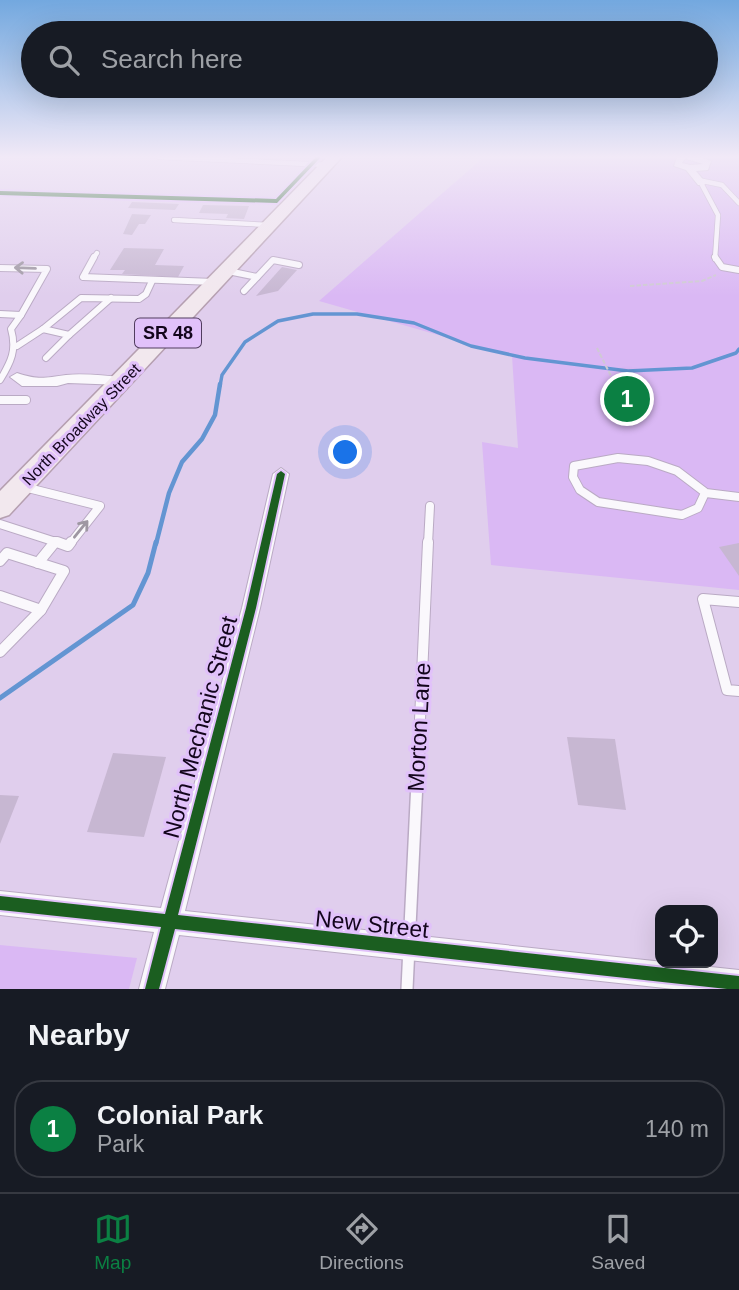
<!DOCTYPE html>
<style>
body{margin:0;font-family:Arial,sans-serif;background:#20242c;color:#f1f3f6}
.controls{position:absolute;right:21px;bottom:21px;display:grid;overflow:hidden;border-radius:14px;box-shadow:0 7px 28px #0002}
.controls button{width:63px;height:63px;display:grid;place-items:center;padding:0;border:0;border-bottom:2px solid #363941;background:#171b24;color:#f1f3f6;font:35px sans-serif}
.you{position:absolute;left:346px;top:453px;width:24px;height:24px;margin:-18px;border:5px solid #fff;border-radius:50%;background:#1a73e8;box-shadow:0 0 0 10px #1a73e833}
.badge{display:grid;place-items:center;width:46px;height:46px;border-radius:50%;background:#0b8043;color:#fff;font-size:23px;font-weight:700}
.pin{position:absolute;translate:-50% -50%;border:4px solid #fff;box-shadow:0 2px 7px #0006}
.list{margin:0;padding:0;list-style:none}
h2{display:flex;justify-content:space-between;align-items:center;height:91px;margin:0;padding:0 28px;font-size:30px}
h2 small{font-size:23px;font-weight:400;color:#9ea1a6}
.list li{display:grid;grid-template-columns:46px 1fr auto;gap:21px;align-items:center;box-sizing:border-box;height:98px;margin:0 14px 14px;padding:0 14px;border:2px solid #363941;border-radius:28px}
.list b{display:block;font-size:26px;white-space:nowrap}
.list p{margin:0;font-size:23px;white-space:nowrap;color:#9ea1a6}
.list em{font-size:23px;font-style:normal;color:#9ea1a6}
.icon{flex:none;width:38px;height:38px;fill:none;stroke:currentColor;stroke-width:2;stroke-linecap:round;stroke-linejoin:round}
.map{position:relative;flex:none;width:739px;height:989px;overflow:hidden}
.search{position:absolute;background:#171b24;box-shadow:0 7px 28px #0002;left:21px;right:21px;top:21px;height:77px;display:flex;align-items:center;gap:18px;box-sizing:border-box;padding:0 24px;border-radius:38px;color:#9ea1a6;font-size:26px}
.sheet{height:203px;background:#171b24}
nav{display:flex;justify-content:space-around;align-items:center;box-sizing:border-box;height:98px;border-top:2px solid #363941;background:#171b24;font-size:19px;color:#9ea1a6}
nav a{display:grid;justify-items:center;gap:4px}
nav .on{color:#0b8043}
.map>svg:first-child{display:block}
.green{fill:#dab8f4}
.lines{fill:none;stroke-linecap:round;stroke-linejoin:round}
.stream-far2{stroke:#6395d2;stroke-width:3.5}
.stream-far1{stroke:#6395d2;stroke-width:4.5}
.stream{stroke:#6395d2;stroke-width:5}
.building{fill:#c7b7d2}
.lane-far4-casing{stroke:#baaac4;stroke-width:6}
.lane-far3-casing{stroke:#baaac4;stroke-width:8}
.lane-far2-casing{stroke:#baaac4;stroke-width:10}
.lane-far1-casing{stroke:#baaac4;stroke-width:12}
.lane-casing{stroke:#baaac4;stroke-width:14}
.street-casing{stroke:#baaac4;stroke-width:2}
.primary-casing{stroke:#b59fb0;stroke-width:3}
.path{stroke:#cfcad3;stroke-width:2;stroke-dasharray:4.5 2;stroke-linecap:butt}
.lane-far4{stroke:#faf8fc;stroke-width:4.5}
.lane-far3{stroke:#faf8fc;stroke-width:6}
.lane-far2{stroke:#faf8fc;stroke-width:8}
.lane-far1{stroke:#faf8fc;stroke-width:10}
.lane{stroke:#faf8fc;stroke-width:11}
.street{fill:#faf8fc;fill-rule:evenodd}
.primary{fill:#f2e8ee;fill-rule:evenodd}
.cycleway-casing{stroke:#e1c1fa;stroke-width:4}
.cycleway{fill:#1b5e20;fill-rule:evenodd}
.oneway{stroke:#9e97a2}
.labels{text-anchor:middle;stroke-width:6;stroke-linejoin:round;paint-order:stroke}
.far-street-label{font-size:16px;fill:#13051c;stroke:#e1c1fa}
.shield{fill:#e1c1fa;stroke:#513d5f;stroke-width:2}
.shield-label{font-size:18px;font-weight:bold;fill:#13051c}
.near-street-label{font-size:23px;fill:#13051c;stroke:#e1c1fa}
</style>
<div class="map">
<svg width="739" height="989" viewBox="0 0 739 989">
<rect width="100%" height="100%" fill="#e0ceed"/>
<g class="green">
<path d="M484 157H739V590L491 565 482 442 518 448 512 356 319 301Z"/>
<path d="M0 945 137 958 129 989H0Z"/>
</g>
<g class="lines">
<path class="stream-far2" d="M220 386 222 375 245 342 278 321 313 314H357L414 323 471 346 525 358 628 371 692 368 736 353 739 349"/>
<path class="stream-far1" d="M156 544 169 493 182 462 202 439 215 415 220 384"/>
<path class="stream" d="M0 698 133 605 148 573 156 542"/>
</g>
<g class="building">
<path d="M132 202 179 204 175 210 128 208Z"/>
<path d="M203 205 249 206 244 219 226 218 228 214 199 213Z"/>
<path d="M132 214 151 215 145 224H139L132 235 123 234Z"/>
<path d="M124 248 164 249 155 265 184 266 178 277 122 274 125 270H110Z"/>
<path d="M282 267 297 270 278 291 256 296Z"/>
<path d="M739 543V576L719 547Z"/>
<path d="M567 737 615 739 626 810 578 805Z"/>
<path d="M113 753 166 757 144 837 87 832Z"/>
<path d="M0 795 19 796 0 844Z"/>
</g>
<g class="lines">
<defs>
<g id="lane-far4">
<path d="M159 157 328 165"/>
<path d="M698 180 722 185 739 203"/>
<path d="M701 183 718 215 715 259"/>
<path d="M174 220 269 225"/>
<path d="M93 259 97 253"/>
</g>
<g id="lane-far3">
<path d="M94 257 83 277 214 282"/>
<path d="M715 257 722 267 739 270"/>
<path d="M0 268 47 269 21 315"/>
<path d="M228 271 257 277"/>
<path d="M244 291 273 260 299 265"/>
<path d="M0 314 21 315 11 329C17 350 11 362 0 380"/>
<path d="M43 329 81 298 139 299 146 294 152 281"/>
<path d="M69 335 111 298"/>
<path d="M17 346 43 329 69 335 46 358"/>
</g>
<g id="lane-far2">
<path d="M0 400H26"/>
<path d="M24 487 100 506 70 544"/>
<path d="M705 493 698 508 682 515 598 502 580 490 573 477 574 466 618 458 648 461 677 471 706 493 739 497"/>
<path d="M0 524 62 544"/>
<path d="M428 544 430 506"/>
</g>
<g id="lane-far1">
<path d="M57 542 68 546 71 542"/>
<path d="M0 561 7 553 64 571 41 610 0 596"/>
<path d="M38 563 55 542"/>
<path d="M739 602 703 599 727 690 739 691"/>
<path d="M0 652 41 610"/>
<path d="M419 742 428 542"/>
</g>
<path id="lane" d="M407 989 419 740"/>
<g id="street">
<path d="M677 157H699L711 161 708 170 696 171 706 183 704 185H698L686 170 674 166ZM686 157 687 159 703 164 690 165 682 163Z"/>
<path d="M17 373C38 380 44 378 66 375 84 373 105 376 123 377L130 381 123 385 68 383 57 386H22L10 377Z"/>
<path d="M281 468 289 474 260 608 185 911 739 970V989H674L179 935 165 989H139L154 932 0 915V891L161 908 242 608 273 474Z"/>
</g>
<path id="primary" d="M327 157H342L9 515 0 518V491Z"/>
</defs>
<use href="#lane-far4" class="lane-far4-casing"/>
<use href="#lane-far3" class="lane-far3-casing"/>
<use href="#lane-far2" class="lane-far2-casing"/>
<use href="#lane-far1" class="lane-far1-casing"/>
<use href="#lane" class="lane-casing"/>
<use href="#street" class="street-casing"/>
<use href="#primary" class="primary-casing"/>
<g class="path">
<path d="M630 286 702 281 716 275"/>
<path d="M597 348 615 384"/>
</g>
<use href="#lane-far4" class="lane-far4"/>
<use href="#lane-far3" class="lane-far3"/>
<use href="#lane-far2" class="lane-far2"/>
<use href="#lane-far1" class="lane-far1"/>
<use href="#lane" class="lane"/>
<use href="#street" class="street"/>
<use href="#primary" class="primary"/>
<defs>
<g id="cycleway">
<path d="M316 157H321L277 203 0 195V191L276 199Z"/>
<path d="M281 471 285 474 256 608 178 915 739 976V989H727L175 929 159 989H145L161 927 0 910V896L165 914 246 608 277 474Z"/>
</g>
</defs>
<use href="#cycleway" class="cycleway-casing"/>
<use href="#cycleway" class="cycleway"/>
</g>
<defs><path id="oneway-shaft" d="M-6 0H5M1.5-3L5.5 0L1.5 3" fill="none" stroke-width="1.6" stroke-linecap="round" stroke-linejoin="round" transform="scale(1.75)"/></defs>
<g class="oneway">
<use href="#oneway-shaft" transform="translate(25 268) rotate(-178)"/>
<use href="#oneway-shaft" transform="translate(81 529) rotate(-51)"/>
</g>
<linearGradient id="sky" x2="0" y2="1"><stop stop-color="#73a8df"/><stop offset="0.53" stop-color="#f1e9f7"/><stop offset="1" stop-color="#f1e9f7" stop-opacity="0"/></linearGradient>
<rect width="739" height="296" fill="url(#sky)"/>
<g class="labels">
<g class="far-street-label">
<text transform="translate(81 424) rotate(-46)" y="6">North Broadway Street</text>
</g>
<rect class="shield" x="135" y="318.5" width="66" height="29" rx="5"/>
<g class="shield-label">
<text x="168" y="339">SR 48</text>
</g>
<g class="near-street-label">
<text transform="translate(200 727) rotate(-75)" y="8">North Mechanic Street</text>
<text transform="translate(419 727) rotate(-87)" y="8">Morton Lane</text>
<text transform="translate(372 924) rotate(6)" y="8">New Street</text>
</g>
</g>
</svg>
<div class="controls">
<button><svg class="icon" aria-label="locate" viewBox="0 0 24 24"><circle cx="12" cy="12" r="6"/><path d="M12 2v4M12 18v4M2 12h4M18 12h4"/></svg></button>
</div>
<div class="you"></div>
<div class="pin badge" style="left:627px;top:399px">1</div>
<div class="search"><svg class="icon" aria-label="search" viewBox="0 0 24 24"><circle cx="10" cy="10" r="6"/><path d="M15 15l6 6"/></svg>Search here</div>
</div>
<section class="sheet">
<h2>Nearby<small></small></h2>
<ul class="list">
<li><span class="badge">1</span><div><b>Colonial Park</b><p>Park</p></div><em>140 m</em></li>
</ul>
</section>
<nav>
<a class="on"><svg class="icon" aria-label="map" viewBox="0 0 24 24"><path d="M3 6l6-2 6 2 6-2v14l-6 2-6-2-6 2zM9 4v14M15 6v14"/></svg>Map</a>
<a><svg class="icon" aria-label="directions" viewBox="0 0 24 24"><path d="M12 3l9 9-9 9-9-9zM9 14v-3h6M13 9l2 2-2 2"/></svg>Directions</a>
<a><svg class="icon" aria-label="saved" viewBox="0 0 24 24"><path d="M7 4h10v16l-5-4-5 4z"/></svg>Saved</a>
</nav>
